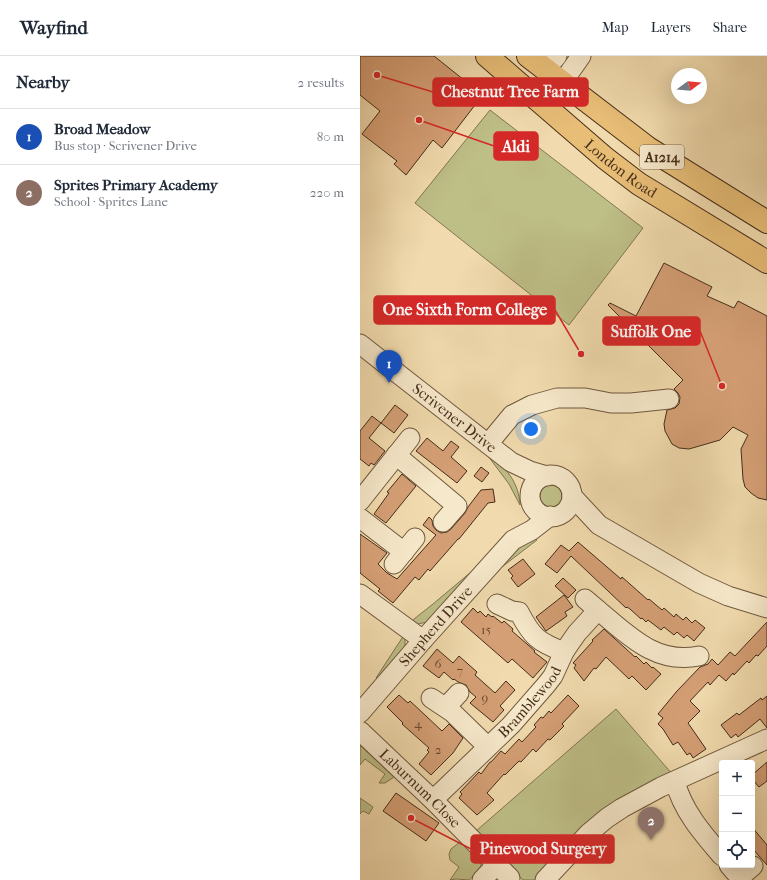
<!DOCTYPE html>
<meta charset="utf-8">
<style>
body{margin:0;font-family:"IM FELL French Canon",serif;background:#f6f6f7;color:#1f2937}
.controls{position:absolute;right:12px;bottom:12px;display:grid;overflow:hidden;border-radius:4px;box-shadow:0 4px 16px #0002}
.controls button{width:36px;height:36px;display:grid;place-items:center;padding:0;border:0;border-bottom:1px solid #e0e1e3;background:#fff;color:#1f2937;font:20px sans-serif}
.compass{position:absolute;left:311px;top:12px;width:36px;height:36px;border-radius:50%;background:#fff;box-shadow:0 4px 16px #0002;rotate:74deg}
.you{position:absolute;left:171px;top:373px;width:14px;height:14px;margin:-10px;border:3px solid #fff;border-radius:50%;background:#1a73e8;box-shadow:0 0 0 6px #1a73e833}
.badge{display:grid;place-items:center;width:26px;height:26px;border-radius:50%;background:#db2777;color:#fff;font-size:13px;font-weight:700}
.pin{position:absolute;translate:-50% -33px;filter:drop-shadow(0 1px 2px #0008)}
.pin::after{content:'';position:absolute;top:21px;width:14px;height:12px;background:inherit;clip-path:polygon(0 0,100% 0,50% 100%)}
.list{margin:0;padding:0;list-style:none}
h2{display:flex;justify-content:space-between;align-items:center;height:52px;margin:0;padding:0 16px;font-size:17px}
h2 small{font-size:13px;font-weight:400;color:#747a83}
.list li{display:grid;grid-template-columns:26px 1fr auto;gap:12px;align-items:center;box-sizing:border-box;height:56px;padding:0 16px;border-top:1px solid #e0e1e3}
.list b{display:block;font-size:15px;white-space:nowrap}
.list p{margin:0;font-size:13px;white-space:nowrap;color:#747a83}
.list em{font-size:13px;font-style:normal;color:#747a83}
.icon{flex:none;width:22px;height:22px;fill:none;stroke:currentColor;stroke-width:2;stroke-linecap:round;stroke-linejoin:round}
.map{position:relative;flex:none;width:407px;height:824px;overflow:hidden}
header{display:flex;align-items:center;gap:24px;box-sizing:border-box;height:56px;padding:0 20px;background:#fff;border-bottom:1px solid #e0e1e3}
header strong{font-size:19px}
nav{display:flex;gap:22px;margin-inline-start:auto;font-size:14px}
main{display:flex}
aside{flex:1;background:#fff}
.map>svg:first-child{display:block}
.green{fill:#bebe87;stroke:#827550}
.building{fill:#d59f75;stroke:#452c19}
.lines{fill:none;stroke-linecap:round;stroke-linejoin:round}
.minor-casing{stroke:#70583e;stroke-width:21}
.major-casing{stroke:#452c19;stroke-width:24}
.minor{stroke:#f6e8ca;stroke-width:19}
.major{stroke:#e8be77;stroke-width:22}
.labels{text-anchor:middle;stroke-width:4;stroke-linejoin:round;paint-order:stroke}
.number-label{font-size:13px;fill:#694930}
.shield{fill:#f6e8ca;stroke:#7a644e;stroke-width:1}
.shield-label{font-size:14px;font-weight:bold;fill:#452c19}
.street-label{font-size:15px;fill:#452c19;stroke:#f6e8ca}
.leader{fill:none;stroke:#d62828;stroke-width:1.5}
.callout-dot{fill:#d62828;stroke:#f6e8ca;stroke-width:1.5}
.callout{fill:#d62828;stroke:#d62828;stroke-width:1.5}
.callout-label{font-size:16px;text-anchor:middle;font-weight:bold;fill:#fff}
</style>
<header>
<strong>Wayfind</strong>
<nav><a>Map</a><a>Layers</a><a>Share</a></nav>
</header>
<main>
<aside>
<h2>Nearby<small>2 results</small></h2>
<ul class="list">
<li><span class="badge" style="background:#1a4fb4">1</span><div><b>Broad Meadow</b><p>Bus stop · Scrivener Drive</p></div><em>80 m</em></li>
<li><span class="badge" style="background:#8d6e63">2</span><div><b>Sprites Primary Academy</b><p>School · Sprites Lane</p></div><em>220 m</em></li>
</ul>
</aside>
<div class="map">
<svg width="407" height="824" viewBox="0 0 407 824">
<rect width="100%" height="100%" fill="#f1dbae"/>
<filter id="stains"><feTurbulence type="fractalNoise" baseFrequency=".005" numOctaves="4"/><feColorMatrix values="0 0 0 0 .2 0 0 0 0 .09 0 0 0 0 .02 0 0 0 .5 -.17"/></filter>
<radialGradient id="worn" r=".72"><stop offset=".6" stop-color="#630" stop-opacity="0"/><stop offset="1" stop-color="#630" stop-opacity=".3"/></radialGradient>
<g class="green">
<path d="M130 54 283 172 209 269 55 147Z"/>
<path d="M128 400C146 410 159 427 160 449L149 428Z"/>
<circle cx="191" cy="440" r="11"/>
<path d="M173 479 177 484 134 517 163 485Z"/>
<path d="M123 506 67 566 58 568 52 567 54 563 73 548Z"/>
<path d="M44 579 45 584V591L19 624 16 622Z"/>
<path d="M256 653 313 719 197 800 175 824H163L116 775Z"/>
<path d="M0 690 2 691 34 721 25 727H19L25 718 5 703 0 709Z"/>
<path d="M0 742 13 751 9 758 3 755 0 758Z"/>
<path d="M100 786 120 804C124 812 115 818 109 824L96 823 90 824 99 811 90 804 89 798 91 793Z"/>
</g>
<g class="building">
<path d="M0 0H74L114 32 106 43 115 49 82 92 73 84 46 119 34 108 37 105 2 78 20 55 0 39Z"/>
<path d="M304 207 352 231 347 240 374 252 378 245 407 260V444L398 442 391 437 385 431 383 423 381 393 388 379 373 371 360 384 329 393 319 392 312 388 305 375 304 368 307 354 315 352 319 348 320 341 318 337 314 333 323 324 248 249 250 247 276 260Z"/>
<path d="M35 349 48 359 34 377 21 367Z"/>
<path d="M12 360 21 367 9 382 25 395 14 409 11 407 9 410 0 403V375Z"/>
<path d="M67 382 83 395 91 385 99 391 91 401 107 415 97 427 56 395Z"/>
<path d="M121 411 129 417 122 426 114 420Z"/>
<path d="M42 418 56 430 26 467 14 458 29 437 27 436Z"/>
<path d="M133 433 135 446 128 447 99 483H98L70 515 68 513 59 524 55 521 33 547 18 535 20 533 0 517V478L27 497 18 508 27 517 37 523 76 479 63 469 69 461 72 464 73 470 76 474 81 477 87 476 91 473 105 457 108 451 121 434Z"/>
<path d="M218 486 261 523 262 521 288 544 289 543 302 554 304 552 314 561 316 558 323 564 326 561 332 567 335 564 345 572 334 585 327 579 324 582 317 576 314 579 304 571 301 574 288 564 286 566 282 562 281 563 270 553 267 551 266 552 211 500 197 517 185 508 201 489 209 495Z"/>
<path d="M163 503 175 518 158 531 151 522 153 520 148 514Z"/>
<path d="M203 522 216 534 208 542 195 530Z"/>
<path d="M204 539 213 551 205 556 207 560 186 575 176 561Z"/>
<path d="M113 552 118 557 120 555 126 561 128 558 132 561 133 560 142 567 144 565 153 573 152 575 175 595 174 596 187 606 173 622 152 603 148 607 101 566Z"/>
<path d="M407 566V590L398 600 396 599 389 607 387 605 374 619 373 617 366 625 359 619 350 629 348 626 330 645 340 655 328 667 346 693 333 702 330 697 327 699 318 686 313 689 303 673 298 668 303 662 298 658 317 635 340 611 348 608 352 603 358 609 370 596 375 600Z"/>
<path d="M244 573 275 601 276 600 284 608 286 606 292 612 293 611 301 618 286 634 272 620 269 623 246 601 236 613 234 612 224 625 214 612 216 609 213 607 233 585 232 584Z"/>
<path d="M77 593 93 607 99 600 117 616 115 619 135 637 146 625 155 634 140 650 144 654 133 666 110 647 116 641 110 636 106 629 98 626 94 623 93 624 84 616 79 622 63 610Z"/>
<path d="M39 639 48 647 50 645 82 675 89 668 103 682 93 697 71 719 59 708 69 696 67 694 69 692 42 668 43 667 27 651Z"/>
<path d="M208 639 219 650 202 668 204 670 190 684 188 683 176 696 173 693 161 706 159 705 145 719 144 718 127 737 134 744 117 759 99 742 102 738 100 736 119 716 121 718 130 706H131L141 695 145 698 159 683 162 686 176 671 174 669 181 661 183 662 189 655 191 657Z"/>
<path d="M407 640V672L400 663 378 681 376 678 371 682 361 669 377 657 379 659 401 642 402 644Z"/>
<path d="M407 706V725L399 731 392 723V719Z"/>
<path d="M36 737 79 767 66 785 23 755Z"/>
<path d="M392 771 407 789V809L392 792Z"/>
</g>
<g class="lines">
<defs>
<g id="minor">
<path d="M185 14 197 0"/>
<path d="M202 27 221 0"/>
<path id="s1" d="M0 288 151 406 170 415 187 420"/>
<path d="M128 388 152 359 172 349 197 342H225L251 347H271L309 343"/>
<path d="M36 399 97 450 83 466"/>
<circle cx="191" cy="440" r="21"/>
<path d="M212 440 239 469 339 527 368 540 407 552"/>
<path d="M0 445 50 382"/>
<path d="M0 462 44 496"/>
<path d="M34 508 55 482"/>
<path d="M0 538 63 584"/>
<path d="M225 543 238 554"/>
<path d="M137 548 152 555 159 556C172 581 178 586 204 596"/>
<path d="M71 642 92 656 128 691"/>
<path d="M86 651 99 637"/>
<path id="s2" d="M0 657 63 584 153 484 172 474 190 460"/>
<path id="s3" d="M0 675 73 744 150 822"/>
<path d="M315 725C322 754 343 778 362 800"/>
<path id="s4" d="M73 744 151 669 186 629 193 620 204 596 210 587 217 577 238 554C268 579 296 609 339 600"/>
<path d="M369 809 382 824"/>
<path d="M380 821 393 810"/>
<path d="M122 824 137 808"/>
<path d="M185 824 229 777 247 762 262 752 301 731 407 683"/>
</g>
<g id="major">
<path id="s5" d="M127 0 245 102 279 128 407 206"/>
<path d="M168 0 288 92 407 166"/>
</g>
</defs>
<use href="#minor" class="minor-casing"/>
<use href="#major" class="major-casing"/>
<use href="#minor" class="minor"/>
<use href="#major" class="major"/>
</g>
<g class="labels">
<g class="number-label">
<text x="126" y="578">15</text>
<text x="78" y="612">6</text>
<text x="100" y="619">7</text>
<text x="125" y="646">9</text>
<text x="58" y="672">4</text>
<text x="78" y="698">2</text>
</g>
<rect class="shield" x="280" y="89" width="44" height="24" rx="3"/>
<g class="shield-label">
<text x="302" y="106">A1214</text>
</g>
<g class="street-label">
<text dy="5" stroke="none"><textPath href="#s5" startOffset="175">London Road</textPath></text>
<text dy="5" stroke="none"><textPath href="#s1" startOffset="120">Scrivener Drive</textPath></text>
<text dy="5" stroke="none"><textPath href="#s2" startOffset="115">Shepherd Drive</textPath></text>
<text dy="5" stroke="none"><textPath href="#s4" startOffset="138">Bramblewood</textPath></text>
<text dy="5" stroke="none"><textPath href="#s3" startOffset="83">Laburnum Close</textPath></text>
</g>
</g>
<path class="leader" d="M17 19L73 36M59 64L134 90M221 298L195 254M362 330L340 275M51 762L111 793"/>
<g class="callout-dot">
<circle cx="17" cy="19" r="4"/>
<circle cx="59" cy="64" r="4"/>
<circle cx="221" cy="298" r="4"/>
<circle cx="362" cy="330" r="4"/>
<circle cx="51" cy="762" r="4"/>
</g>
<g class="callout">
<rect x="73" y="22" width="155" height="28" rx="4"/>
<rect x="134" y="76" width="44" height="28" rx="4"/>
<rect x="14" y="240" width="181" height="28" rx="4"/>
<rect x="243" y="261" width="97" height="28" rx="4"/>
<rect x="111" y="779" width="143" height="28" rx="4"/>
</g>
<g class="callout-label">
<text x="150" y="41">Chestnut Tree Farm</text>
<text x="156" y="96">Aldi</text>
<text x="105" y="259">One Sixth Form College</text>
<text x="291" y="281">Suffolk One</text>
<text x="183" y="798">Pinewood Surgery</text>
</g>
<rect width="100%" height="100%" filter="url(#stains)"/>
<rect width="100%" height="100%" fill="url(#worn)"/>
</svg>
<div class="controls">
<button>+</button>
<button>−</button>
<button><svg class="icon" aria-label="locate" viewBox="0 0 24 24"><circle cx="12" cy="12" r="6"/><path d="M12 2v4M12 18v4M2 12h4M18 12h4"/></svg></button>
</div>
<svg class="compass" viewBox="-18 -18 36 36"><path d="M0-13l5 13h-10z" fill="#e53935"/><path d="M0 13l5-13h-10z" fill="#747a83"/></svg>
<div class="you"></div>
<div class="pin badge" style="left:29px;top:327px;background:#1a4fb4">1</div>
<div class="pin badge" style="left:291px;top:784px;background:#8d6e63">2</div>
</div>
</main>
